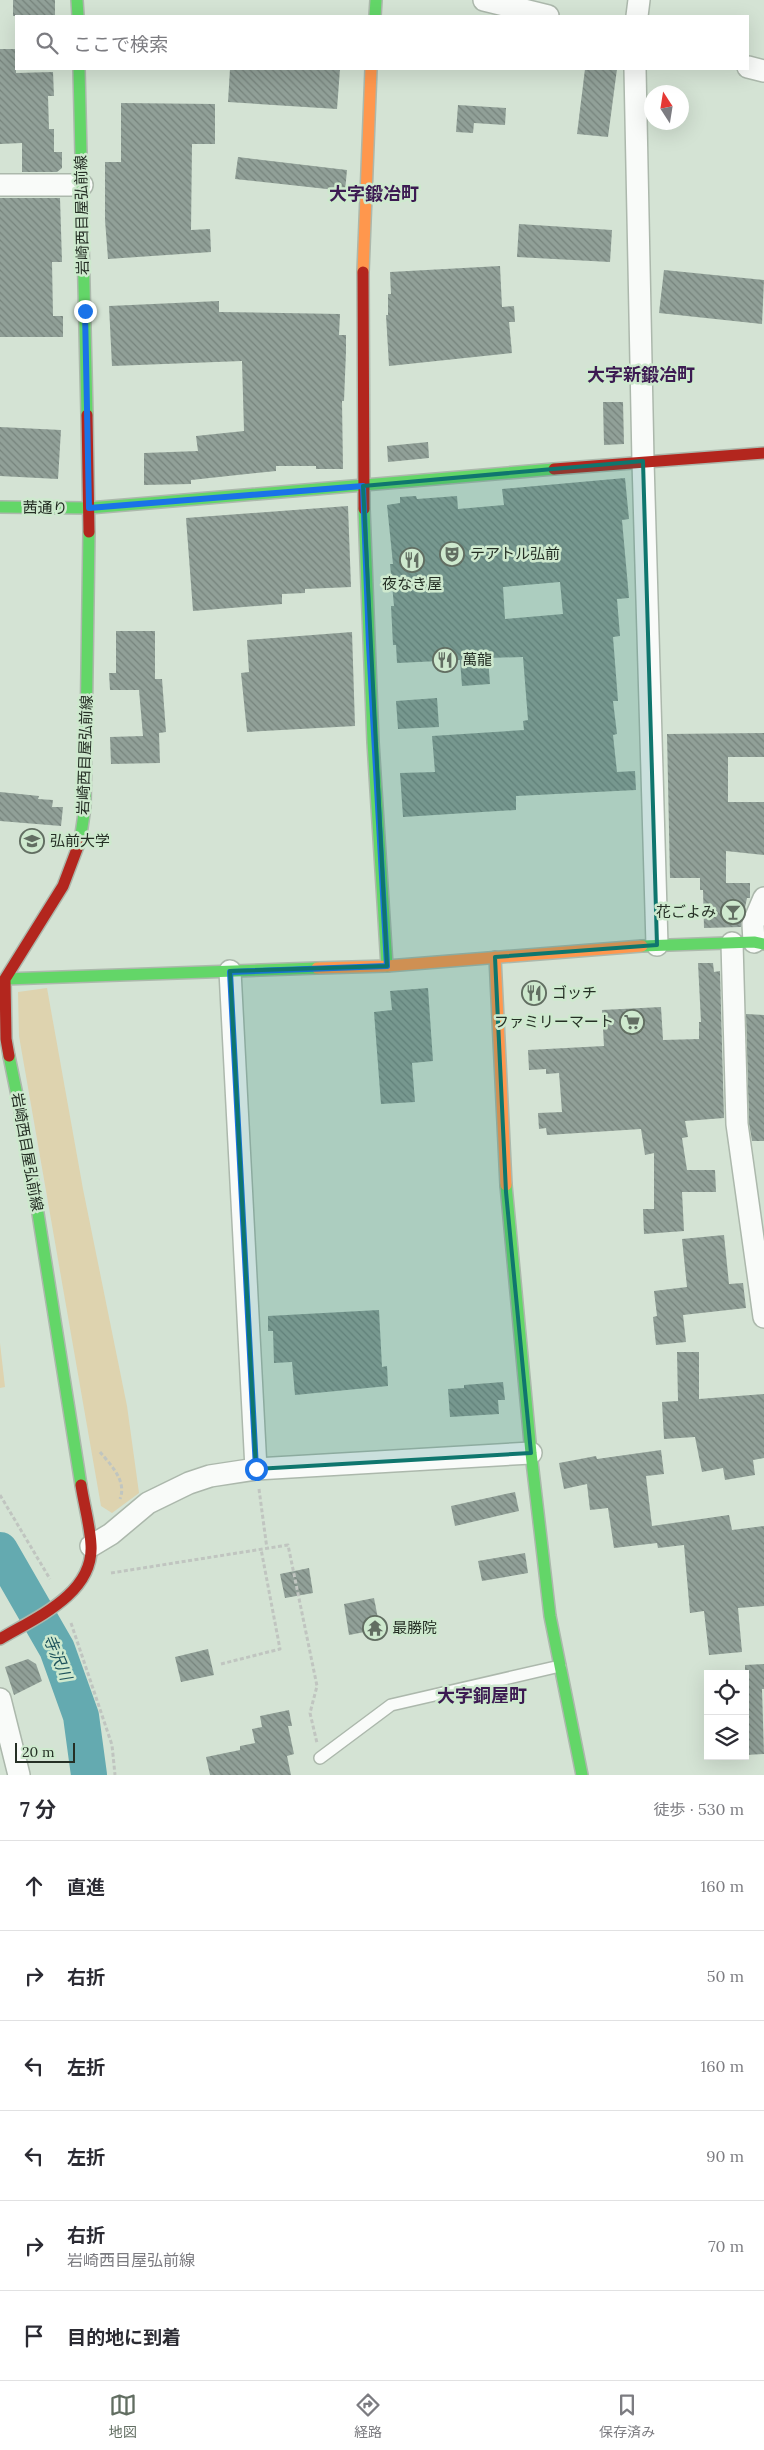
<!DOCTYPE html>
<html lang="ja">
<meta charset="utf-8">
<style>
body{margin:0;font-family:Lora,"Noto Sans JP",serif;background:#f7f7f7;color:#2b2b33}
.controls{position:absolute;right:15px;bottom:15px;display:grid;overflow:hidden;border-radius:0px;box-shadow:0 5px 20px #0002}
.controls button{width:45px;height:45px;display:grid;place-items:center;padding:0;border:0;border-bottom:1px solid #e1e1e2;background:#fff;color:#2b2b33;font:25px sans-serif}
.compass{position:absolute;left:644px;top:85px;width:45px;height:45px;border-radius:50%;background:#fff;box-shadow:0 5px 20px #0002;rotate:348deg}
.scale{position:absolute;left:15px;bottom:12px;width:60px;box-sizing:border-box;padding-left:5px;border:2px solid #252f25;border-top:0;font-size:14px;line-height:18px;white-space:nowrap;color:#252f25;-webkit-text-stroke:4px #cee9ce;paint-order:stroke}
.stop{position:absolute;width:15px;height:15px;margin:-11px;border:4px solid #1a73e8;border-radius:50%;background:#fff}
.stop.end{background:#1a73e8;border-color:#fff;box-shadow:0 1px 5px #0008}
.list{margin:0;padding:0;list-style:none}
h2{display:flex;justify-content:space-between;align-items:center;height:65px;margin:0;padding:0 20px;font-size:21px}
h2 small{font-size:16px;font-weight:400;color:#7c7c81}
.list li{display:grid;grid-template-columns:32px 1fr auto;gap:15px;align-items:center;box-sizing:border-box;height:90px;padding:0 20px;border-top:1px solid #e1e1e2}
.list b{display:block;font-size:19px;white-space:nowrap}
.list p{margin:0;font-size:16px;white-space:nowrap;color:#7c7c81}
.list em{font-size:16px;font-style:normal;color:#7c7c81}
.icon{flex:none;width:28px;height:28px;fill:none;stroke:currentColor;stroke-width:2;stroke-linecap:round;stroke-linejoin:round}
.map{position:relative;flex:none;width:764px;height:1775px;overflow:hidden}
.search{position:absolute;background:#fff;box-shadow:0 5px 20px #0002;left:15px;right:15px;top:15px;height:55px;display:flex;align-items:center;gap:12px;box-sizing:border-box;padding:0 18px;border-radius:0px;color:#7c7c81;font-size:19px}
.sheet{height:605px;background:#fff}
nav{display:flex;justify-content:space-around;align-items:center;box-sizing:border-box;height:70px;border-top:1px solid #e1e1e2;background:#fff;font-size:14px;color:#7c7c81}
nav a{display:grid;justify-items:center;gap:2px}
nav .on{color:#626e62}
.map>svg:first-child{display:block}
.park{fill:#ded3af}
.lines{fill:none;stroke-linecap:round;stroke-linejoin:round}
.river{stroke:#64aab0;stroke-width:36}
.building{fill:url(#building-back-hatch);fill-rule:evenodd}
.lane-casing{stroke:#acb8ac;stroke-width:14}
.street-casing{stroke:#acb8ac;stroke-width:24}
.fast-casing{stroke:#acb8ac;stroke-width:14}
.slow-casing{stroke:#acb8ac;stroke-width:14}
.jam-casing{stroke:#acb8ac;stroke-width:14}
.path{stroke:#c0c5c0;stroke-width:3;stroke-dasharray:4 2.5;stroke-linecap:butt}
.lane{stroke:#f9fbf9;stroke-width:11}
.street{stroke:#f9fbf9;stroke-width:21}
.fast{stroke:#63d668;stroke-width:11}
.slow{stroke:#ff974d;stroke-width:11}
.jam{stroke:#b3261e;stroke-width:11}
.route{stroke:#1a73e8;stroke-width:6}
.marked{fill:#0f766e;fill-opacity:0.2;stroke:#0f766e;stroke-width:4;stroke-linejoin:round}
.labels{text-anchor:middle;stroke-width:5;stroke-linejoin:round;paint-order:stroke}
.street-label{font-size:15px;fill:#252f25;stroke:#cee9ce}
.poi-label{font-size:15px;fill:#252f25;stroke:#cee9ce;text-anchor:start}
.water-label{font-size:16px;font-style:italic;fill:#1e535c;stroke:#cee9ce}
.quarter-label{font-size:18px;font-weight:bold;fill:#3c1a52;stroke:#cee9ce}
</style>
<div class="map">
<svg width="764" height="1775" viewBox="0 0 764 1775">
<defs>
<pattern id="building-back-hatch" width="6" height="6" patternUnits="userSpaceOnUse" patternTransform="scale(1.25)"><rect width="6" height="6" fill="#91a098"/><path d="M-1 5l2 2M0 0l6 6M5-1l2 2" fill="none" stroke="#76837c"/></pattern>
</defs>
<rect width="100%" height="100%" fill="#d4e3d4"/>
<g class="park">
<path d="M47 988 83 1189 127 1406 139 1493 112 1513 101 1506 19 1036 18 992Z"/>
<path d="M0 1343 5 1387 0 1388Z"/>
</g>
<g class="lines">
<path class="river" d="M0 1550 57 1649 81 1716 89 1775"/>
</g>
<g class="building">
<rect x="13" y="0" width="42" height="16"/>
<path d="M0 49H16V73L53 72 54 96H48L49 129H54V152H62V168L57 172H22V143L0 144Z"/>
<path d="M230 69H340L337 109 228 102Z"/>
<path d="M585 69H617L608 137 577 134Z"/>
<path d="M121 103 215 104V144H192L191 230 210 229 211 252 108 259 105 220V162H121Z"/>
<path d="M458 105 506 108 505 125 474 123 473 133 456 132Z"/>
<path d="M238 157 347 170 345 191 235 179Z"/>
<path d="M0 198H60L62 262H52L53 316H63V337H0Z"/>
<path d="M519 224 612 230 610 262 517 257Z"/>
<path d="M500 266 502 307 514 306 515 322H509L512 353 389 366 386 315H388V294H391L390 272Z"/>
<path d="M664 270 764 280 762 324 659 313Z"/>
<path d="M219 301V312L340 314 339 335H346V351L344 401H342L343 469H316V466H276V471L191 480V484L144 485V453L198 451 196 436 244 431 242 361 112 366 109 306Z"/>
<path d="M603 402H623L624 444 604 445Z"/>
<path d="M0 427 61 430 58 479 0 476Z"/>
<path d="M428 442 429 458 388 462 387 446Z"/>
<path d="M625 478 629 519 622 520 629 598 617 599 620 636 613 637 618 701H613L617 734 613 735 617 772 635 771 636 790 516 796V810L403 817 400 773 435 772 432 736 524 730 523 721 528 720 523 657 488 658 490 684 462 686 460 660 397 663 396 645H393L391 606H394L390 564H393L387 505 400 503V497L416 496 417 499 457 496 458 509 504 505 502 489ZM560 582 563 614 505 619 503 587Z"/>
<path d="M348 506 351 587 305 589V593L282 594V604L193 611 186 518Z"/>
<path d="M116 631H155V679H162L166 732 159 733 160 763 111 764 110 737 143 736 139 690H110L109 673H116Z"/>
<path d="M352 632 355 726 247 732 241 673 249 672 247 640Z"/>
<path d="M437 698 439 727 398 729 396 701Z"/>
<path d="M764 733V757H728V802H764V855L726 851V883H750V898H747L741 927 704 928 703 890H700V878H670L667 734Z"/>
<path d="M0 792 39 796 38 799 53 800 52 807H63L61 826 0 821Z"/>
<path d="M698 963H713L714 972 720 971 724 1118 685 1121 688 1137 682 1138 687 1170H715L716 1192H682L684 1231 644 1234 643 1209H654V1153L645 1155 641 1129 547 1135 546 1128 539 1129 538 1113 562 1112 559 1073 546 1074V1069L529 1070 528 1050 604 1046 602 1010 661 1007 663 1040 699 1039V1022H701Z"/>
<path d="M428 988 433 1061 412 1063 415 1102 381 1104 374 1012 392 1010 390 991Z"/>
<path d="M746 1014 764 1015V1141H752L749 1123Z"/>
<path d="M724 1235 729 1284 743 1283 746 1308 683 1315 686 1342 656 1345 653 1317 657 1316 654 1291 687 1287 682 1239Z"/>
<path d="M379 1310 382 1367 387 1366 388 1386 295 1395 292 1362 274 1363 273 1331H268V1316Z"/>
<path d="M677 1352H699V1399L764 1394V1458L753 1460 755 1475 725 1480 723 1468 702 1472 695 1437 664 1439 662 1402 678 1401Z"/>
<path d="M503 1382 505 1400H498L499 1414 450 1417 448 1389 464 1388V1385Z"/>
<path d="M661 1450 664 1474 646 1476 652 1526 729 1515 732 1530 764 1526V1606L738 1608 742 1652 709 1655 704 1611 690 1613 684 1545 658 1548 657 1543 614 1548 608 1508 590 1510 587 1484 564 1489 559 1463 596 1456 597 1459Z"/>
<path d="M515 1492 519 1511 455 1526 451 1506Z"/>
<path d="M525 1553 528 1573 482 1581 478 1561Z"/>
<path d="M309 1568 313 1593 285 1598 280 1574Z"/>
<path d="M374 1598 380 1629 349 1635 344 1604Z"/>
<path d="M208 1649 214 1675 181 1682 175 1657Z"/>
<path d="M28 1659 36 1664 42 1681 14 1695 5 1667Z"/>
<path d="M764 1664V1689H762L764 1754 745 1755V1665Z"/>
<path d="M289 1710 292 1726H288L294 1754 287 1756 291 1775H210L206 1757 240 1750V1746L255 1743 252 1729 262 1727 260 1716Z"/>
</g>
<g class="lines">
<defs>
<path id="lane" d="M320 1758 391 1705 560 1666"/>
<g id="street">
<path d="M484 0 548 16"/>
<path d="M637 16 639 0"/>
<path d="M748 67 764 71"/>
<path d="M635 69 643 461 657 945"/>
<path d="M0 185H82"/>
<path d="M754 942 753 924 764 898"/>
<path d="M732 943 737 1124 764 1317"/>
<path d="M230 971 256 1469"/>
<path d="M91 1546 111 1534 148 1503 189 1483 210 1476 256 1469 531 1453"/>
<path d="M0 1699 19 1775"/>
</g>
<g id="fast">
<path d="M77 0 78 16"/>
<path d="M375 16 376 0"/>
<path d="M79 69 87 415"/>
<path d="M0 507 89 508 554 469"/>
<path d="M364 509 373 742 387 966"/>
<path d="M80 841 85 807 89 532"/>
<path d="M642 946 754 942 764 944"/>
<path d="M5 979 317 968"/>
<path d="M9 1056 27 1144 81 1485"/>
<path d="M506 1185 531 1453 550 1616 582 1775"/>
</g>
<g id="slow">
<path d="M363 272 371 69"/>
<path d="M495 957 506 1185"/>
<path d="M317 968 387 966 642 946"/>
</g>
<g id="jam">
<path d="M363 272 364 509"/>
<path d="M87 415 89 532"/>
<path d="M554 469 764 453"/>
<path d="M9 1056 6 1039 5 979 63 886 80 841"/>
<path d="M0 1639C35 1618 94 1594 91 1545 90 1525 84 1505 81 1485"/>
</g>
</defs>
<use href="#lane" class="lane-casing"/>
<use href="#street" class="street-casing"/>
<use href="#fast" class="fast-casing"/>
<use href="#slow" class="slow-casing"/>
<use href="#jam" class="jam-casing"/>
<g class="path">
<path d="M100 1452C111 1465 127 1481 120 1499"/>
<path d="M259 1489 267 1549"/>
<path d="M0 1495 50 1579"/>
<path d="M111 1573 288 1545 317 1686 310 1713 317 1743"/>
<path d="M71 1623 112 1745 115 1775"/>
<path d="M221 1664 280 1649 261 1549"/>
</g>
<use href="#lane" class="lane"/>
<use href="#street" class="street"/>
<use href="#fast" class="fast"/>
<use href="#slow" class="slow"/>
<use href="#jam" class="jam"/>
</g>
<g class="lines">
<path class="route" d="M85 311 89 508 363 486 369 644 387 966 230 972 256 1469"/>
</g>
<path class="marked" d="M643 461 657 945 495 957 506 1192 531 1453 256 1469 230 971 387 966 363 486Z"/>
<defs>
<symbol id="theatre-ring" viewBox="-11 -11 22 22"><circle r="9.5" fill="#cee9ce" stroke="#626e62" stroke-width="1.5"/><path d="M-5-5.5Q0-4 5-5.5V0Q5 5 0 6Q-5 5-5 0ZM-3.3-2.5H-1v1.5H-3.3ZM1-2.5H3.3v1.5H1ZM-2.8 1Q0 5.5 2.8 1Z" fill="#626e62"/></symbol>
<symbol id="restaurant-ring" viewBox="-11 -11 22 22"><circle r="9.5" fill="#cee9ce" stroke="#626e62" stroke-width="1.5"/><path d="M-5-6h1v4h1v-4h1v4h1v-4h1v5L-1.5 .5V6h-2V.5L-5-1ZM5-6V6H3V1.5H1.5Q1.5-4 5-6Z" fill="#626e62"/></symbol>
<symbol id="university-ring" viewBox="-11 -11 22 22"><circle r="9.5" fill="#cee9ce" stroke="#626e62" stroke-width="1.5"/><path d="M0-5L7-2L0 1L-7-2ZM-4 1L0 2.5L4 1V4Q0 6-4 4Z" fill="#626e62"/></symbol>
<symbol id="bar-ring" viewBox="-11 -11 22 22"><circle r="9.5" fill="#cee9ce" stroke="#626e62" stroke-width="1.5"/><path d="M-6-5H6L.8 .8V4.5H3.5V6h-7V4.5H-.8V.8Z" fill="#626e62"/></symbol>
<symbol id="supermarket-ring" viewBox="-11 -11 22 22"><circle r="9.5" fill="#cee9ce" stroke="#626e62" stroke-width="1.5"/><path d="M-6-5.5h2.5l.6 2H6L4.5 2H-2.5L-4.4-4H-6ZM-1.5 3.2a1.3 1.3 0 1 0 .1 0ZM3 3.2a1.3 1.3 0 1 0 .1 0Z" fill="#626e62"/></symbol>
<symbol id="temple-ring" viewBox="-11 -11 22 22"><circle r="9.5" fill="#cee9ce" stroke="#626e62" stroke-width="1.5"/><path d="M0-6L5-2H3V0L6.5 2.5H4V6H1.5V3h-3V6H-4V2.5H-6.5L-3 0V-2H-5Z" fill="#626e62"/></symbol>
</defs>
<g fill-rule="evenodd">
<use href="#theatre-ring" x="438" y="540" width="28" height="28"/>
<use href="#restaurant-ring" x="398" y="546" width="28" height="28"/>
<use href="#restaurant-ring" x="431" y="646" width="28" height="28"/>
<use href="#university-ring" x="18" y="827" width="28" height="28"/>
<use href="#bar-ring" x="719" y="898" width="28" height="28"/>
<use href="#restaurant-ring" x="520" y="979" width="28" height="28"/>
<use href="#supermarket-ring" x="618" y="1008" width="28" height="28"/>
<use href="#temple-ring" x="361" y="1614" width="28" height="28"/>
</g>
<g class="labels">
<g class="street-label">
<text transform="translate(82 215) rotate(-91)" y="5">岩崎西目屋弘前線</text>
<text transform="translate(45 508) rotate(1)" y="5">茜通り</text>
<text transform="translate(85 755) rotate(-88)" y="5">岩崎西目屋弘前線</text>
<text transform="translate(27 1152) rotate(80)" y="5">岩崎西目屋弘前線</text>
</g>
<g class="poi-label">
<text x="470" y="559">テアトル弘前</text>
<text x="412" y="589" text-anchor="middle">夜なき屋</text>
<text x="462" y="665">萬龍</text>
<text x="50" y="846">弘前大学</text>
<text x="716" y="917" text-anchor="end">花ごよみ</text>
<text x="552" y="998">ゴッチ</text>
<text x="614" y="1027" text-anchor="end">ファミリーマート</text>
<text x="392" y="1633">最勝院</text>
</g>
<g class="water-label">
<text transform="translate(58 1657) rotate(67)" y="6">寺沢川</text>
</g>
<g class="quarter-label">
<text x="374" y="200">大字鍛冶町</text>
<text x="641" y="381">大字新鍛冶町</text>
<text x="482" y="1702">大字銅屋町</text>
</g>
</g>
</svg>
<div class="controls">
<button><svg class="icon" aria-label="locate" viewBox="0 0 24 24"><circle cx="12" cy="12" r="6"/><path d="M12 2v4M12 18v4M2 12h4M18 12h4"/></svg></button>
<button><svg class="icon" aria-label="layers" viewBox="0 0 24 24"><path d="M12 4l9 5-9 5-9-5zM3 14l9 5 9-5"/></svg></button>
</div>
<svg class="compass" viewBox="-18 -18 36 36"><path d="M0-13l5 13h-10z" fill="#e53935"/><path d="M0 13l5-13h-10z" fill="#7c7c81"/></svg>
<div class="scale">20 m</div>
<div class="stop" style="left:256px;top:1469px"></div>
<div class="stop end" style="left:85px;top:311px"></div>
<div class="search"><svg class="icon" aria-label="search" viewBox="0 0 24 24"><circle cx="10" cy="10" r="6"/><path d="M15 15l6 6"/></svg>ここで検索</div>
</div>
<section class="sheet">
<h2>7 分<small>徒歩 · 530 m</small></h2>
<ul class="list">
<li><svg class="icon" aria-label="ahead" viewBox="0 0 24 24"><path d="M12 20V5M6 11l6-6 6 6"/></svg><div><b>直進</b></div><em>160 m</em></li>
<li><svg class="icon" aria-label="right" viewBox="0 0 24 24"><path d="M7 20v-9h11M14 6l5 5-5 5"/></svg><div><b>右折</b></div><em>50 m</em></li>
<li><svg class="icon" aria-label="left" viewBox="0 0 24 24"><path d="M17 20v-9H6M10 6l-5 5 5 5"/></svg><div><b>左折</b></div><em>160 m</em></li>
<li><svg class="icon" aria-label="left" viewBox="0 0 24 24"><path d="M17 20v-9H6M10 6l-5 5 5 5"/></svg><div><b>左折</b></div><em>90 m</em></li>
<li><svg class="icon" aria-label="right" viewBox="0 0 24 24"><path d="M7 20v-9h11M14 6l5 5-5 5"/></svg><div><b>右折</b><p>岩崎西目屋弘前線</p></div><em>70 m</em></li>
<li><svg class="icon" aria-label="arrive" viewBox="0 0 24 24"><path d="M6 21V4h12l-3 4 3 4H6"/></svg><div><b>目的地に到着</b></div></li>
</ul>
</section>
<nav>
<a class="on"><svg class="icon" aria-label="map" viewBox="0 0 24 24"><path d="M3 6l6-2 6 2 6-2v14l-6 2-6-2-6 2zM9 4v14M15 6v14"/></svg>地図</a>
<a><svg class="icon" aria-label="directions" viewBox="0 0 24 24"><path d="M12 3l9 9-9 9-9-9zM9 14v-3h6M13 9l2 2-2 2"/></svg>経路</a>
<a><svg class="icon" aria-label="saved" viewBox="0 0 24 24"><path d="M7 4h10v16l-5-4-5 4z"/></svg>保存済み</a>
</nav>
